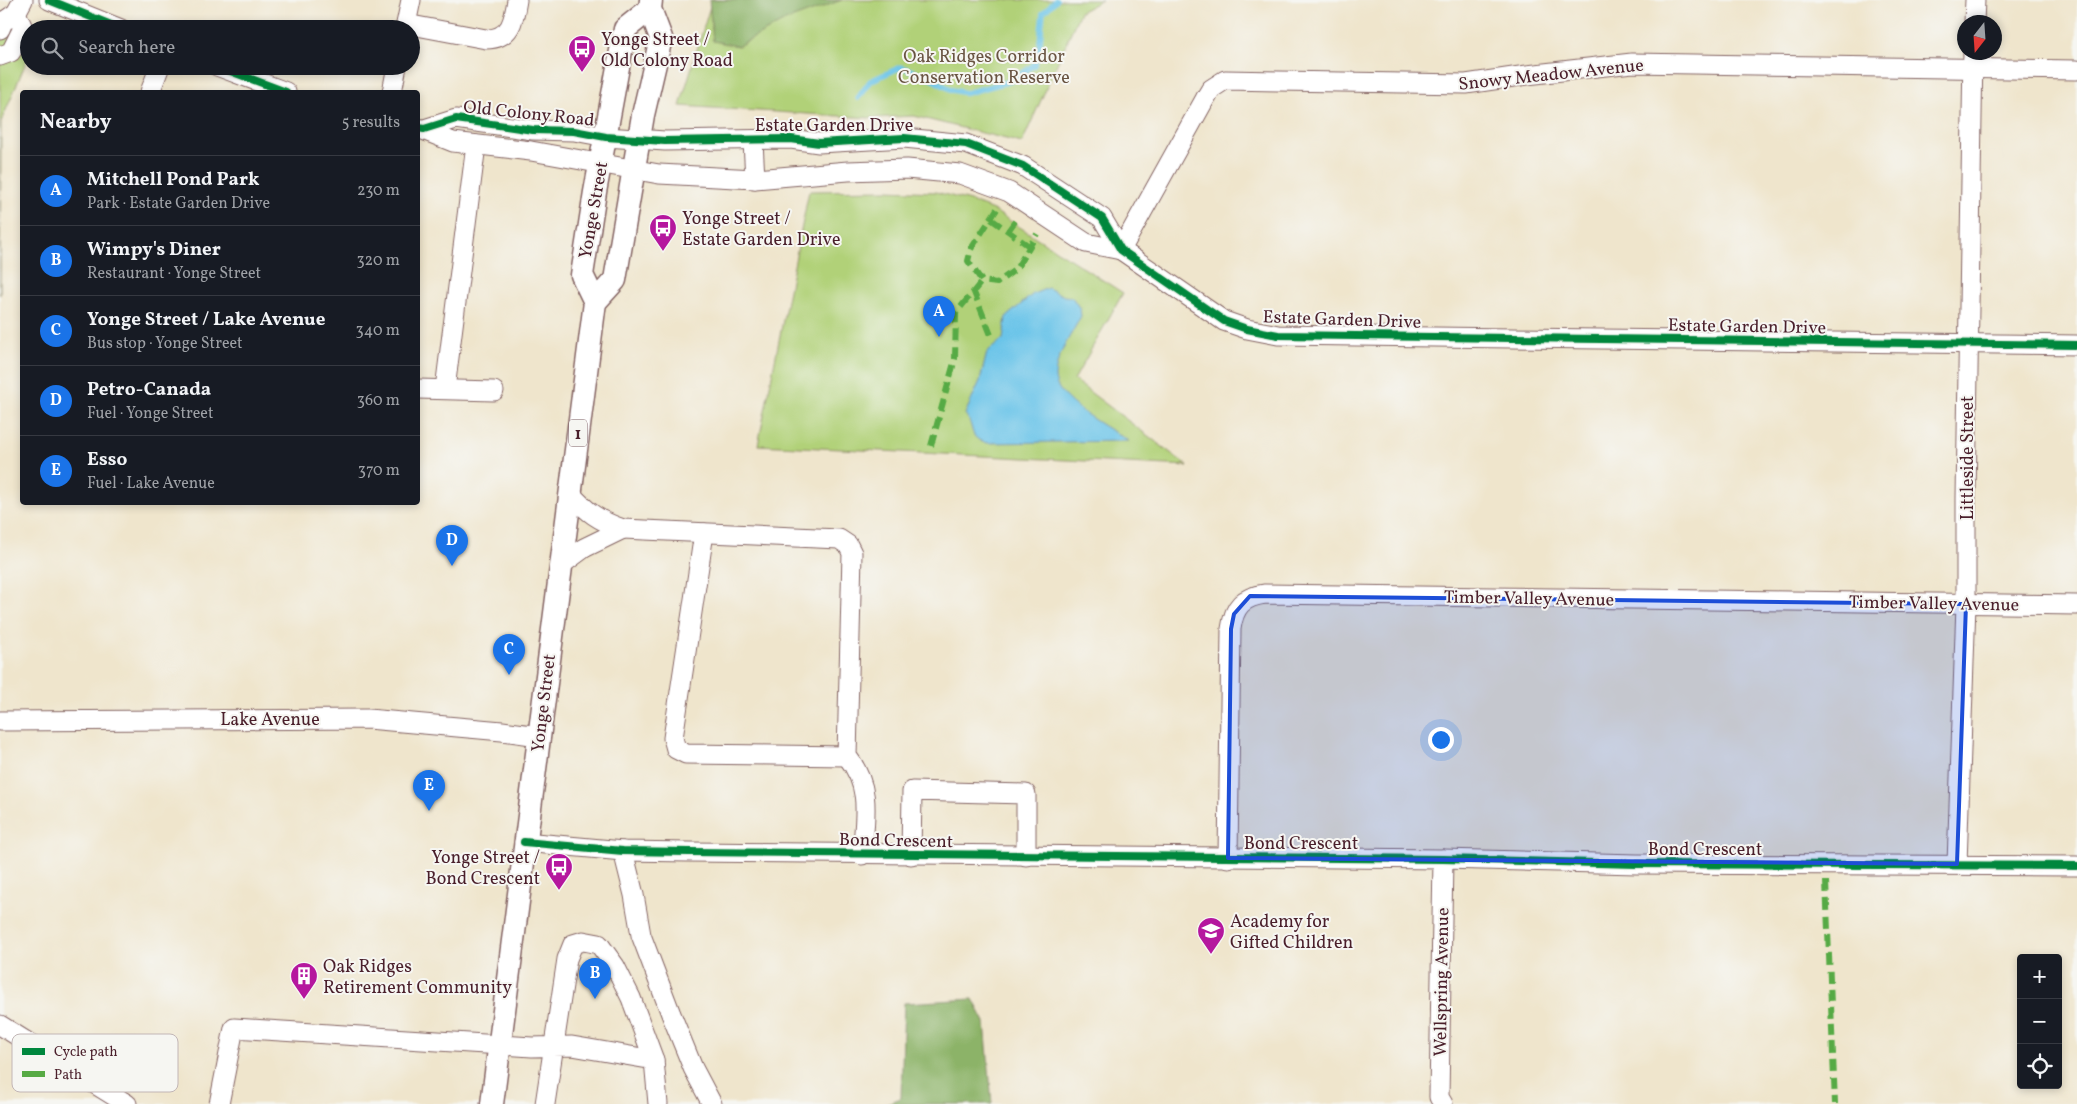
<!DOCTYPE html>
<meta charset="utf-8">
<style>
body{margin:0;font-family:Vollkorn,serif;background:#242831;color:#f1f3f6}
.controls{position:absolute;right:15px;bottom:15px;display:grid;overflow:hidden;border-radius:5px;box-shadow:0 2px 8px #0003}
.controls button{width:45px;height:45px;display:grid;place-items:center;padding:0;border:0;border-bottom:1px solid #363941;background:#171b24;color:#f1f3f6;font:25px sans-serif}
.compass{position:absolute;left:1957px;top:15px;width:45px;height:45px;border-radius:50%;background:#171b24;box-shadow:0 2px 8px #0003;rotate:197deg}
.you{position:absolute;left:1440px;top:739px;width:18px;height:18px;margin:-12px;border:4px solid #fff;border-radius:50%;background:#1a73e8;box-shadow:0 0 0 8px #1a73e833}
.badge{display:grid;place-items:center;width:32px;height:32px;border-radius:50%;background:#1a73e8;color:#fff;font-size:16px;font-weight:700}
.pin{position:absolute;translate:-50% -41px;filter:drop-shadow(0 1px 2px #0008)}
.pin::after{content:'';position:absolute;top:26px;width:18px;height:15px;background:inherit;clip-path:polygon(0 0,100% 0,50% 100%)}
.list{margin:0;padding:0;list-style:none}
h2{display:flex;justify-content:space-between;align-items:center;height:65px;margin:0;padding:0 20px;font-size:21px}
h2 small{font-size:16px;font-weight:400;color:#9ea1a6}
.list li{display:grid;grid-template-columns:32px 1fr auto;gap:15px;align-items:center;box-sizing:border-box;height:70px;padding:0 20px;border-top:1px solid #363941}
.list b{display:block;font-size:19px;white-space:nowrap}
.list p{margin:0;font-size:16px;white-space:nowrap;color:#9ea1a6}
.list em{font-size:16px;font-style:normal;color:#9ea1a6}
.icon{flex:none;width:28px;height:28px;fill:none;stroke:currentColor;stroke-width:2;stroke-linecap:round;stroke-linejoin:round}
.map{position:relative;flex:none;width:2077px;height:1104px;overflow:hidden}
.search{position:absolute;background:#171b24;box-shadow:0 2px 8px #0003;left:20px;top:20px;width:400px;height:55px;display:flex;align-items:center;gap:12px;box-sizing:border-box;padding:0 18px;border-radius:28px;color:#9ea1a6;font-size:19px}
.panel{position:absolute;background:#171b24;box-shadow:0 2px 8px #0003;left:20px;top:90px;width:400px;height:415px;border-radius:5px}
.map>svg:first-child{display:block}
.green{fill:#b1d178;stroke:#7e7852}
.forest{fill:#8cb368;stroke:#6b694a}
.water{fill:#6bc4e9;stroke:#5a728a}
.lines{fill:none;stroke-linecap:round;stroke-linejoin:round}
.stream{stroke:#6bc4e9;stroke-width:5.5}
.minor-casing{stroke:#846463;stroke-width:21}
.major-casing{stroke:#846463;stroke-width:25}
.minor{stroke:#fff;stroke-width:19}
.major{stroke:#fff;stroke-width:22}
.quiet{stroke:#57aa44;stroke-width:6;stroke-dasharray:12 6;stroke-linecap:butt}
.cycleway-casing{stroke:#f6f6f2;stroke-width:11}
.cycleway{stroke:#00873e;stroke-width:8}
.marked{fill:#1d4ed8;fill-opacity:0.2;stroke:#1d4ed8;stroke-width:4;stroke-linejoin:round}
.labels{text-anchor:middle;stroke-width:4;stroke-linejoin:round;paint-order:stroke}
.shield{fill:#f6f6f2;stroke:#7e6067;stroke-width:1}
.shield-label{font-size:16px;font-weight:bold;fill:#4a1f2b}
.poi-label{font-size:18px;fill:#4a1f2b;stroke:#f6f6f2;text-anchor:start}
.park-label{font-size:18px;fill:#695442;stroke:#f6f6f2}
.street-label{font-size:18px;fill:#4a1f2b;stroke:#f6f6f2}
.key{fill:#f6f6f2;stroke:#c2b6b6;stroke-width:1}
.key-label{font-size:14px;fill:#4a1f2b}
</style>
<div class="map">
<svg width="2077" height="1104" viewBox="0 0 2077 1104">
<rect width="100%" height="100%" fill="#f6f6f2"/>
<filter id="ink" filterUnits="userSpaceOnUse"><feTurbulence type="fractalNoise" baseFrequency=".02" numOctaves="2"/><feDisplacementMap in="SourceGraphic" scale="10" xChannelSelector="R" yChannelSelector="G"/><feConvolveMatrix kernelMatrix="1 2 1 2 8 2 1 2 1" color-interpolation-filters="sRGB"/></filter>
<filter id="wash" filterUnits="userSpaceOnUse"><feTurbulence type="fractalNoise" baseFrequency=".0096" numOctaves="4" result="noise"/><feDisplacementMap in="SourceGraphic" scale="20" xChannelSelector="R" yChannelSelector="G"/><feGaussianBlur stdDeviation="1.12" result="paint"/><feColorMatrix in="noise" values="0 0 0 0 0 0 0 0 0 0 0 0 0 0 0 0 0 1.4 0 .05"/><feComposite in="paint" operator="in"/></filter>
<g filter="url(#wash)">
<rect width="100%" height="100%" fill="#efe5cc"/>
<g class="green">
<path d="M712 0H1102L1080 12 1022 143 914 116 871 118 680 106Z"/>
<path d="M0 16 29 29V55L1 122 0 295Z"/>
<path d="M886 190 936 192 970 201 993 210 1123 293 1074 380 1188 466 758 445 809 191Z"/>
</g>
<g class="forest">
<path d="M709 0H842L785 21 738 46 713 41Z"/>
<path d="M973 999 985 1022 992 1104H885L901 1098 904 1003Z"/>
</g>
<path class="water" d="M1048 288 1064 296 1072 297 1080 309 1081 316C1072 334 1056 355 1055 376 1054 400 1110 429 1129 441L987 443C967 438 976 428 965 414L980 381 987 352 1003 339 1006 317 1033 294Z"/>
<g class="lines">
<path class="stream" d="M858 98 870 81 901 67 922 74 952 90 966 93 1011 81 1034 65 1039 51 1043 13 1056 0"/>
</g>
</g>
<g filter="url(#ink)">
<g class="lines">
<defs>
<g id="minor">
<path d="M49 0 121 29"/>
<path d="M1974 22 1975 0"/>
<path d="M406 24 486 39C511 39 514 20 517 0"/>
<path d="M0 29 3 22 16 13 23 0"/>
<path d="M405 29 411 0"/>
<path d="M0 56 11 52 23 28 16 13"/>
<path d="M217 66 286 92"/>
<path d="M150 92 160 66"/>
<path d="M392 92 397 66"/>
<path d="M418 128 453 142 531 151 659 174 755 179 848 171 907 169 960 174 1009 192 1086 243 1121 250"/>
<path d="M424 129 456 119 533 130 574 131 606 137 665 141 791 139 819 143 904 138 966 144 1023 166 1102 218 1121 250 1224 321 1247 329 1278 335 2077 345"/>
<path d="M753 141 755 179"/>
<path d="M1121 250 1205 99 1211 89 1225 80 1466 84 1527 75 1632 63 2077 70"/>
<path d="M418 389 494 391"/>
<path d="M445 389 476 145"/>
<path d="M570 493C587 512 599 521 623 529L839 539 848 545 852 553 847 756C872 788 865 816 862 855"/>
<path d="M704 533 673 738 676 749 686 754 847 756"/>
<path d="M561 565 584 548 623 529"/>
<path d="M0 721 368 719 502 731 539 736"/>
<path d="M524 842 623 851 689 852 1443 859 1637 864 2077 866"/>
<path d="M623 851 634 895 641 935 671 1014 693 1068 712 1104"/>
<path d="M911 855 912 791 1026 794V856"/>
<path d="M1228 858 1231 629C1234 606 1243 597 1265 594L2077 605"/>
<path d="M1443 859 1439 1097 1443 1104"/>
<path d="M1957 864 1966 604V498L1973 52"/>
<path d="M0 1025 127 1104"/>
<path d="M654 1060 658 1104"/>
<path d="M219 1104 234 1028 532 1047 572 1046 654 1060 631 998 615 966 599 944 583 941 573 944 567 959 545 1104"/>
</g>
<g id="major">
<path d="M595 302 615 280 643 115 661 38 650 9 651 0"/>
<path d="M492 1104 595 302 582 275 595 192 625 29 650 9"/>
</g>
</defs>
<use href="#minor" class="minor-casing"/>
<use href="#major" class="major-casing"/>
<use href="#minor" class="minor"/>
<use href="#major" class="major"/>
<g class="quiet">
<path d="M997 209 971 249 968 261 982 281 997 283 1016 269 1037 234"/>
<path d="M991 219 1029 246"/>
<path d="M1008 231 1016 220"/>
<path d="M973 290 991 335"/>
<path d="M931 446 955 359 956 313 982 281"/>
<path d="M1826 881 1835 1104"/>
</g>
<defs>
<g id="cycleway">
<path d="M49 0 121 29"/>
<path d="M217 66 286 92"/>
<path d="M418 128 424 129 456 119 533 130 574 131 606 137 665 141 791 139 819 143 904 138 966 144 1023 166 1102 218 1121 250 1224 321 1247 329 1278 335 2077 345"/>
<path d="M524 842 623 851 689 852 1443 859 1637 864 2077 866"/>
</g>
</defs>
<use href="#cycleway" class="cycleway-casing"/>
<use href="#cycleway" class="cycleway"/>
</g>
</g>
<path class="marked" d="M1250 596 1966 604 1957 864 1228 858 1231 629 1234 614Z"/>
<defs>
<symbol id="bus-pin" viewBox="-11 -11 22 30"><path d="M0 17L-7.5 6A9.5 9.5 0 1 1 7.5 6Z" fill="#b5179e" stroke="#f6f6f2"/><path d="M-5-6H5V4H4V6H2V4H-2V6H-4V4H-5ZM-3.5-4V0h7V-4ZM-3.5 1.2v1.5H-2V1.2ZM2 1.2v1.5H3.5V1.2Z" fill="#fff"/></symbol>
<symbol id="school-pin" viewBox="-11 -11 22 30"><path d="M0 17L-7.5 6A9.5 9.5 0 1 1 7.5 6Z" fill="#b5179e" stroke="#f6f6f2"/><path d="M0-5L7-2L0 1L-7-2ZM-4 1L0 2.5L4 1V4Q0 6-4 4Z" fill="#fff"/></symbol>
<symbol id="building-pin" viewBox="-11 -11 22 30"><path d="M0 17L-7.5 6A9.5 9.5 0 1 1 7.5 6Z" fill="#b5179e" stroke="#f6f6f2"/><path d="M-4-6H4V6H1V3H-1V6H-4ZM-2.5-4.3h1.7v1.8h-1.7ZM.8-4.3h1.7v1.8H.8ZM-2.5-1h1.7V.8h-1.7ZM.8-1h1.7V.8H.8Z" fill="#fff"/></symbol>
</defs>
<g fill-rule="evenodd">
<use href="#bus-pin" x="566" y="33" width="32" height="43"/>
<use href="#bus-pin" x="647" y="212" width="32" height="43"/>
<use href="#bus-pin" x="543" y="851" width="32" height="43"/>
<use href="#school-pin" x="1195" y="915" width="32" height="43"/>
<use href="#building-pin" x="288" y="960" width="32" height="43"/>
</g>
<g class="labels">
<rect class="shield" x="569" y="419.5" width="18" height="27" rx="4"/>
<g class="shield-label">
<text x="578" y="439">1</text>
</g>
<g class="poi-label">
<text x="601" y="45">Yonge Street /<tspan x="601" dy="21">Old Colony Road</tspan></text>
<text x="682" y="224">Yonge Street /<tspan x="682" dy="21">Estate Garden Drive</tspan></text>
<text x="540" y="863" text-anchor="end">Yonge Street /<tspan x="540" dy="21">Bond Crescent</tspan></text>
<text x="1230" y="927">Academy for<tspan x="1230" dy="21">Gifted Children</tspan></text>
<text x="323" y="972">Oak Ridges<tspan x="323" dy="21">Retirement Community</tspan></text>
</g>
<g class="park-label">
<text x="984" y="62">Oak Ridges Corridor<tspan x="984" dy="21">Conservation Reserve</tspan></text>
</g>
<g class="street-label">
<text transform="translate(1551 74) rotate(-6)" y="6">Snowy Meadow Avenue</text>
<text transform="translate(529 113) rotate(6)" y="6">Old Colony Road</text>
<text x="834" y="131">Estate Garden Drive</text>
<text transform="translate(593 210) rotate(-80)" y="6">Yonge Street</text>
<text transform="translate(1342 319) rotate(2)" y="6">Estate Garden Drive</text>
<text transform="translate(1747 326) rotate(1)" y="6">Estate Garden Drive</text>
<text transform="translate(1967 458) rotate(-90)" y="6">Littleside Street</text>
<text transform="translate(1529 598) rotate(1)" y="6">Timber Valley Avenue</text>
<text transform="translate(1934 603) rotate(1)" y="6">Timber Valley Avenue</text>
<text transform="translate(543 703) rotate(-83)" y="6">Yonge Street</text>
<text x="270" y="725">Lake Avenue</text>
<text transform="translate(896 840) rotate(1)" y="6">Bond Crescent</text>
<text x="1301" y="849">Bond Crescent</text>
<text x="1705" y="855">Bond Crescent</text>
<text transform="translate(1441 982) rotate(-89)" y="6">Wellspring Avenue</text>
</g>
</g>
<rect x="12" y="1034" width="166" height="58" rx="8" class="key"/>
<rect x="22" y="1048" width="23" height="7" fill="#00873e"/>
<rect x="22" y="1071" width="23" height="6" fill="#57aa44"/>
<g class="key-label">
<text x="54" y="1056">Cycle path</text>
<text x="54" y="1079">Path</text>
</g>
</svg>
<div class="controls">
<button>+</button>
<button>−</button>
<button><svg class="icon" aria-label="locate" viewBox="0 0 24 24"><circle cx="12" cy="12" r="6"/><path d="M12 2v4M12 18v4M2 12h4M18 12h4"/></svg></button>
</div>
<svg class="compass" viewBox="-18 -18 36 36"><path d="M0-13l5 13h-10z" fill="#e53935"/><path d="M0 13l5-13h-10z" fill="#9ea1a6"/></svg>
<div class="you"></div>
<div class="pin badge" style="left:939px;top:337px">A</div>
<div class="pin badge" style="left:595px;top:999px">B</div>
<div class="pin badge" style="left:509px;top:675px">C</div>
<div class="pin badge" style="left:452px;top:566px">D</div>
<div class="pin badge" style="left:429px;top:811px">E</div>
<div class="search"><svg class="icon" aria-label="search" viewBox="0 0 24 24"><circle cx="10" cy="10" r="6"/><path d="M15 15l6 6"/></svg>Search here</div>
<section class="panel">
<h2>Nearby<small>5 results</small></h2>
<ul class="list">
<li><span class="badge">A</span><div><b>Mitchell Pond Park</b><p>Park · Estate Garden Drive</p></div><em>230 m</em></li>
<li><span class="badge">B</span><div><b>Wimpy's Diner</b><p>Restaurant · Yonge Street</p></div><em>320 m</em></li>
<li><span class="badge">C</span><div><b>Yonge Street / Lake Avenue</b><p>Bus stop · Yonge Street</p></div><em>340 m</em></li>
<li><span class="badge">D</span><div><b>Petro-Canada</b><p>Fuel · Yonge Street</p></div><em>360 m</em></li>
<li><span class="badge">E</span><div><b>Esso</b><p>Fuel · Lake Avenue</p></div><em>370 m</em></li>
</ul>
</section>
</div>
